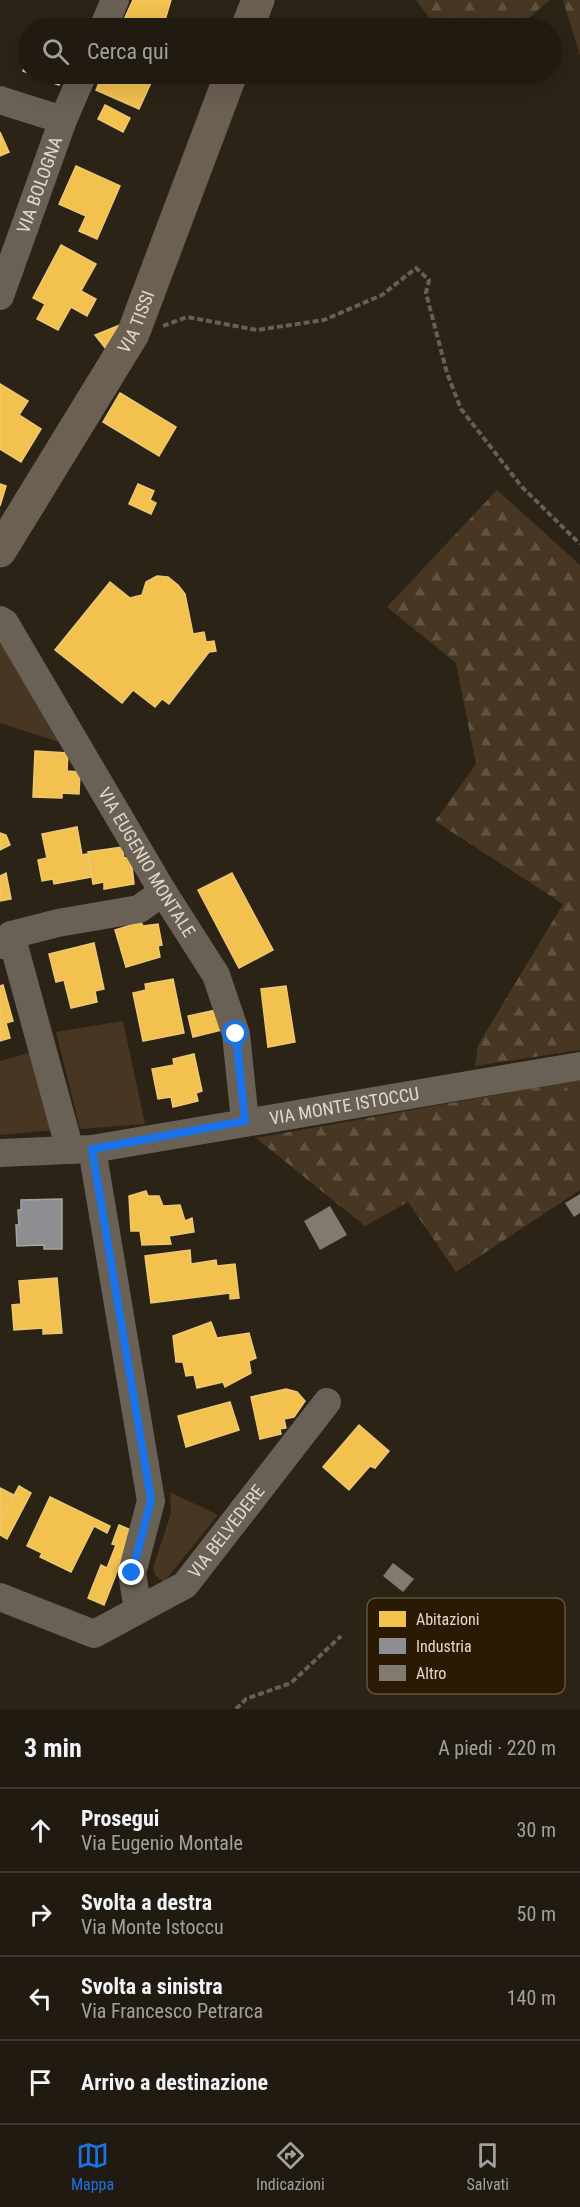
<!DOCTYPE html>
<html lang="it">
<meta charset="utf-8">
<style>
body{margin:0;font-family:"Roboto Condensed",sans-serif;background:#282319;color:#f1f3f6}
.stop{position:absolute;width:18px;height:18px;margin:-14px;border:4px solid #1a73e8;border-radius:50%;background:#fff}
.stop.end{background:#1a73e8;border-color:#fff;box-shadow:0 2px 6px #0008}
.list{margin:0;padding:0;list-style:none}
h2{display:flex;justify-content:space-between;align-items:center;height:78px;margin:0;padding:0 24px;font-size:26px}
h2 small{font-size:20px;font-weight:400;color:#a2a19f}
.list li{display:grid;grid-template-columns:39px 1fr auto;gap:18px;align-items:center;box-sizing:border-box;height:84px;padding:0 24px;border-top:2px solid #3d3830}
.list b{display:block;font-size:22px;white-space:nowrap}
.list p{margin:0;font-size:20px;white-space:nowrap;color:#a2a19f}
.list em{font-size:20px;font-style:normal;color:#a2a19f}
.icon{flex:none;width:33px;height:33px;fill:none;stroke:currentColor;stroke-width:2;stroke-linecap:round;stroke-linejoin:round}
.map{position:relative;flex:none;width:580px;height:1709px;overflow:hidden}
.search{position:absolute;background:#201a10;box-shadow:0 6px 24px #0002;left:18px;right:18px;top:18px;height:66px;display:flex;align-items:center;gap:15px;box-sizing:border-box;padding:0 21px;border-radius:33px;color:#a2a19f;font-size:22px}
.sheet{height:414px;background:#201a10}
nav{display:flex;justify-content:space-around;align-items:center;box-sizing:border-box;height:84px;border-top:2px solid #3d3830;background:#201a10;font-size:16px;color:#a2a19f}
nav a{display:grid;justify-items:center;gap:3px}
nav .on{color:#1a73e8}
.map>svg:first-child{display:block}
.grass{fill:#473722}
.forest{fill:url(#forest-firs)}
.homes{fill:#f2c14e;stroke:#eec873;stroke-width:1.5}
.industry{fill:#8d8d92;stroke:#a7a4a3;stroke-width:1.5}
.building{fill:#827a70}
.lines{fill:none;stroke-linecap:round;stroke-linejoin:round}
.path{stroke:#665f55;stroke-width:4;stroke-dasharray:6 3;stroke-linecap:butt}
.minor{stroke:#6a6156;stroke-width:28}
.major{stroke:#6c6052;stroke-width:33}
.route{stroke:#1a73e8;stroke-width:8}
.labels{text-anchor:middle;stroke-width:6;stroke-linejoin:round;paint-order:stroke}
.street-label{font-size:18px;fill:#e3d8ca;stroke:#2a1a04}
.key{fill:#2a1a04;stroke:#62533f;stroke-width:1.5}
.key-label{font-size:16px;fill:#e3d8ca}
</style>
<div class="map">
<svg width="580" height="1709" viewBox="0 0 580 1709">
<defs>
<pattern id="forest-firs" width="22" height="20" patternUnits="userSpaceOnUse" patternTransform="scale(1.5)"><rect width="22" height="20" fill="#473722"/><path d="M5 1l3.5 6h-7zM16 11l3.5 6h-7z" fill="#615341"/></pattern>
</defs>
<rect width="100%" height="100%" fill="#2b2316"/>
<g class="grass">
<path d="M0 637 68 745 0 723Z"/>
<path d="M123 1021 145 1124 80 1129 56 1032Z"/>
<path d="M32 1052 55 1130 0 1135V1061Z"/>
<path d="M580 1080V1102L562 1083Z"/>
<path d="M170 1492 218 1515 164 1582 155 1575 153 1568 171 1513Z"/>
</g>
<g class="forest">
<path d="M416 0H550L517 28H437Z"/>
<path d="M563 0H580V56Z"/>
<path d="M497 490 580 565V1050L475 1066 478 1045 563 904 435 821 476 764 456 663 387 607Z"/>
<path d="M562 1083 580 1102V1190L456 1272 408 1202 365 1226 256 1138Z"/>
</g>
<g class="homes">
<path d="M133 0H171L165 20 184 28H120Z"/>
<path d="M28 56V73L23 71Z"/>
<path d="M29 74H64L59 85Z"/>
<path d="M103 74H155L139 109 96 90Z"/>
<path d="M105 105 130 118 123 132 98 119Z"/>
<path d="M0 132 9 152 0 156Z"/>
<path d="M76 166 120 186 97 239 79 231 86 216 59 204Z"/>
<path d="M61 245 96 264 81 291 96 299 87 316 71 307 58 330 37 319 45 304 33 298Z"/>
<path d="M122 324 106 349 95 335Z"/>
<path d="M0 384 28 401 19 415 41 429 21 462 0 449Z"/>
<path d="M120 393 176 427 159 456 103 422Z"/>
<path d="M0 484 6 486 0 506Z"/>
<path d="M138 484 154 491 150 500 156 503 151 514 129 504Z"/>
<path d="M157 576 168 577 178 585 185 594 193 634 204 632 206 642 214 641 216 651 209 652 169 704 162 699 155 707 133 690 122 703 55 650 110 582 130 598 142 595 146 582Z"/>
<path d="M35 751 68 753 67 771 80 772 79 794 62 793V798L33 797Z"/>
<path d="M77 827 82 855 87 854 92 877 54 884 53 879 42 881 38 860 47 858 42 834Z"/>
<path d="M0 833 6 835 10 845 0 850Z"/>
<path d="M122 847 124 858 131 857 134 884 104 889V882L93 884 88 852Z"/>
<path d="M6 873 11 899 0 901V876Z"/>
<path d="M232 873 273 950 239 968 198 890Z"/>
<path d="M141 922 143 926 158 924 162 945 158 946 160 957 126 967 115 930Z"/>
<path d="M94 943 104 989 95 991 97 1002 71 1008 64 980 56 982 49 954Z"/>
<path d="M173 979 184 1033 143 1041 133 993 146 990 145 984Z"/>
<path d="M3 985 13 1021 6 1023 10 1038 0 1041V986Z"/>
<path d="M286 986 295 1042 268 1047 261 989Z"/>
<path d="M221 1009 226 1029 193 1037 188 1016Z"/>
<path d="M194 1054 202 1091 196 1093 198 1101 173 1107 171 1097 158 1099 152 1069 174 1065 173 1059Z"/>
<path d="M146 1191 148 1196H159L163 1206 180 1205 185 1221 192 1218 194 1232 169 1236 171 1244 142 1245 140 1231H131L129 1196Z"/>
<path d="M190 1250 191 1264 216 1260 217 1266 235 1264 239 1298 230 1299V1293L151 1303 145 1256Z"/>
<path d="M57 1278 62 1333 43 1334V1328L14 1330 12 1305 21 1304 19 1281Z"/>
<path d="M211 1322 217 1338 249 1333 256 1358 249 1361 251 1373 225 1387 223 1382 197 1388 194 1375 186 1376 183 1362H176L173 1336Z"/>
<path d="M286 1389 297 1392 305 1401 294 1417 284 1419 286 1428 280 1429 281 1434 260 1439 251 1397Z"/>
<path d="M230 1402 239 1430 186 1447 178 1416Z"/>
<path d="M359 1425 389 1451 375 1468 370 1466 349 1490 323 1467Z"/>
<path d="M19 1486 31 1493 7 1539 0 1535V1521Z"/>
<path d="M0 1488 14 1495 0 1521Z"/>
<path d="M50 1497 110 1526 107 1533 94 1526 71 1572 40 1557 42 1553 27 1546Z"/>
<path d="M119 1525 133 1531 104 1605 88 1598 101 1565 107 1568 116 1545 112 1544Z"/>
</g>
<path class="industry" d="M62 1199V1249H44V1245L17 1246 16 1225H19L18 1210H21V1200Z"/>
<g class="building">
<path d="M580 1194V1213L574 1217 565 1203Z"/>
<path d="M330 1206 347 1235 320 1250 304 1221Z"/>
<path d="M393 1563 414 1579 403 1592 383 1576Z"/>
</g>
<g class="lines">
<g class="path">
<path d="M163 326 187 317 257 330 324 320 382 295 416 268 429 280 426 293 447 373 461 409 522 487 580 544"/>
<path d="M236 1709 246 1699 291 1683 341 1636"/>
</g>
<g class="minor">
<path d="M103 28 115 0"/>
<path d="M0 100 63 120"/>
<path id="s1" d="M0 296 63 120 83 74"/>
<path id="s2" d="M0 620 5 623 163 892 216 975 236 1034 245 1121"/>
<path d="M11 935 70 1150"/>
<path d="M0 945 11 935 58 923 139 909 163 892"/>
<path d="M92 1149 151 1501 132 1573 138 1610"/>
<path id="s3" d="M0 1153 92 1149 580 1066"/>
<path id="s4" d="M0 1597 94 1634 185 1585 327 1402"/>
</g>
<g class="major">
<path d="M247 28 258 0"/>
<path id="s5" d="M0 551 133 334 231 74"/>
</g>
</g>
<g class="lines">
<path class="route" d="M132 1573 151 1500 92 1149 245 1121 236 1034"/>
</g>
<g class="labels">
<g class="street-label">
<text dy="6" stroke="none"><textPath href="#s1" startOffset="118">VIA BOLOGNA</textPath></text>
<text dy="6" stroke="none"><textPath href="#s5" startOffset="267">VIA TISSI</textPath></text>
<text dy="6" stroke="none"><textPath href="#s2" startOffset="284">VIA EUGENIO MONTALE</textPath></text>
<text dy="6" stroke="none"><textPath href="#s3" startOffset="348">VIA MONTE ISTOCCU</textPath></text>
<text dy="6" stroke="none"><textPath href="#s4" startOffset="272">VIA BELVEDERE</textPath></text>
</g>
</g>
<rect x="367" y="1598" width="198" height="96" rx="9" class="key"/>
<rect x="379" y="1611" width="27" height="16" fill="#f2c14e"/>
<rect x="379" y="1638" width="27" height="16" fill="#8d8d92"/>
<rect x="379" y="1665" width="27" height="16" fill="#827a70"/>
<g class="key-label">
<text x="416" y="1625">Abitazioni</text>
<text x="416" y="1652">Industria</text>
<text x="416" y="1679">Altro</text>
</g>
</svg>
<div class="stop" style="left:236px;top:1034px"></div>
<div class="stop end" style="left:132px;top:1573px"></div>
<div class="search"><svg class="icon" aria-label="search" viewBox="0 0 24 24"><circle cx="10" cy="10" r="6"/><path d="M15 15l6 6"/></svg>Cerca qui</div>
</div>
<section class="sheet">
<h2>3 min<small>A piedi · 220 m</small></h2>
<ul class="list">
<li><svg class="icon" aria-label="ahead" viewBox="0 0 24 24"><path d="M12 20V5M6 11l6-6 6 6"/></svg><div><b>Prosegui</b><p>Via Eugenio Montale</p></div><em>30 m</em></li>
<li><svg class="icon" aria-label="right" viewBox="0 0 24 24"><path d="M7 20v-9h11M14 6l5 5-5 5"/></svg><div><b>Svolta a destra</b><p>Via Monte Istoccu</p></div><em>50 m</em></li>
<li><svg class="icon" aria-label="left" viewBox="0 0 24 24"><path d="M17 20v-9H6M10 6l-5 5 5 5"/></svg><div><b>Svolta a sinistra</b><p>Via Francesco Petrarca</p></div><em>140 m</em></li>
<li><svg class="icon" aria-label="arrive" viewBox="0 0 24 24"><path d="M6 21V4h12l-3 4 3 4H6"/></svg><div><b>Arrivo a destinazione</b></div></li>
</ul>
</section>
<nav>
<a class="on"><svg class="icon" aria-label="map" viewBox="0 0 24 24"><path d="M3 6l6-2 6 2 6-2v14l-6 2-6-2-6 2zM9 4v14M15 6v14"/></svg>Mappa</a>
<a><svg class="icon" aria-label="directions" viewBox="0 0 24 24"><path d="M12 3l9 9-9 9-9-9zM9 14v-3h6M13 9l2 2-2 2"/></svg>Indicazioni</a>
<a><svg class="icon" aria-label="saved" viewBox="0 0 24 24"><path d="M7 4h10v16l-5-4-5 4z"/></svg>Salvati</a>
</nav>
